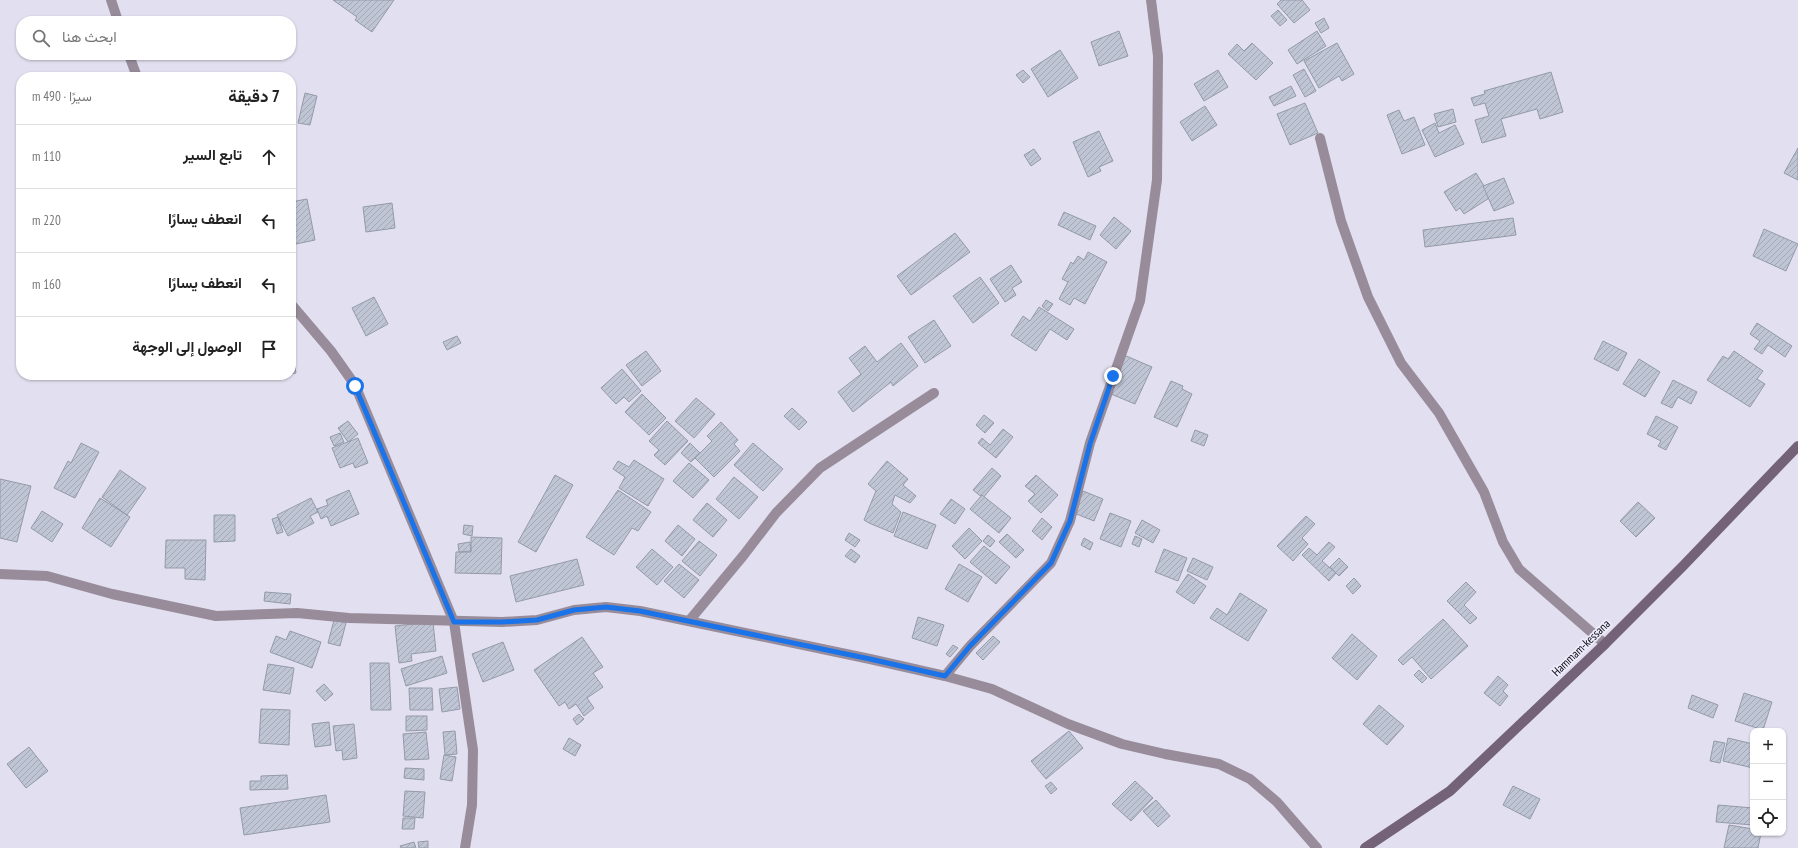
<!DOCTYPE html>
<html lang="ar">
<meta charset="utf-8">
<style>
body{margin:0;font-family:"PT Sans Narrow",Vazirmatn,sans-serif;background:#f2f2f2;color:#222;direction:rtl}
.controls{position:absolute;right:12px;bottom:12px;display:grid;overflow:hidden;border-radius:8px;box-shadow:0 1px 3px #0004}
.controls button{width:36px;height:36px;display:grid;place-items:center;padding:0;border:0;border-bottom:1px solid #e0e0e0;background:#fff;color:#222;font:20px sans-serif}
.stop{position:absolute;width:12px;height:12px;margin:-9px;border:3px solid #1a73e8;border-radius:50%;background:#fff}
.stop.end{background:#1a73e8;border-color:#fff;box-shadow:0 1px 4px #0008}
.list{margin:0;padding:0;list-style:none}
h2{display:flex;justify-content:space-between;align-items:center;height:52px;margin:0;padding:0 16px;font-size:17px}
h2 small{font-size:13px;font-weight:400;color:#767676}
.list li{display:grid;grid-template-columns:26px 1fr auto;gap:12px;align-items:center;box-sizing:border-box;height:64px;padding:0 16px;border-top:1px solid #e0e0e0}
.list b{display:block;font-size:15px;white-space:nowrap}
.list em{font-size:13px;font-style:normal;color:#767676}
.icon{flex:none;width:22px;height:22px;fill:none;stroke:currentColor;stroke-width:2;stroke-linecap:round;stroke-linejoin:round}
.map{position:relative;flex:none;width:1798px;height:848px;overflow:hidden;direction:ltr}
.search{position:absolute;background:#fff;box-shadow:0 1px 3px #0004;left:16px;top:16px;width:280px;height:44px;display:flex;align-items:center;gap:10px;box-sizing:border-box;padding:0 14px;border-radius:16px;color:#767676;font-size:15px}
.panel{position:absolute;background:#fff;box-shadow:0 1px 3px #0004;left:16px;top:72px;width:280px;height:308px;border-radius:16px;direction:rtl}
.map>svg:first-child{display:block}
.building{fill:url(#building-hatch);stroke:#939aa8}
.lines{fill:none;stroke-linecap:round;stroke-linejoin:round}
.street{stroke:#988c9a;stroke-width:10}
.secondary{stroke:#746378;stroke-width:10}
.route{stroke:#1a73e8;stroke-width:5}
.labels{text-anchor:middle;stroke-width:3.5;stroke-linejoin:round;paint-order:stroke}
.street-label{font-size:12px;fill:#0d0c11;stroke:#efecfd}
</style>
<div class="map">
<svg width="1798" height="848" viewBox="0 0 1798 848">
<defs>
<pattern id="building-hatch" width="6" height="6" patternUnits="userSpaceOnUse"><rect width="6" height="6" fill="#bfc5d5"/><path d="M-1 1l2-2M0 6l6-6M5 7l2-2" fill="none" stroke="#a3a8b6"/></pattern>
</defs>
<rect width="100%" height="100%" fill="#e2dff0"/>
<g class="building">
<path d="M333 0H394L372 32 355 20 357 17Z"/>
<path d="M1281 0H1302L1310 10 1294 23 1277 4Z"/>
<path d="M1278 10 1287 20 1280 26 1271 16Z"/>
<path d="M1324 18 1329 28 1321 33 1315 23Z"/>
<path d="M1119 31 1128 56 1099 66 1091 42Z"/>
<path d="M1317 31 1326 46 1297 64 1288 50Z"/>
<path d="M1252 43 1273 63 1256 80 1228 54 1237 44 1244 51Z"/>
<path d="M1337 43 1354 74 1342 81 1339 76 1319 88 1304 61Z"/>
<path d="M1060 50 1078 78 1048 97 1031 69Z"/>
<path d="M1304 69 1316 91 1305 97 1293 75Z"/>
<path d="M1023 70 1030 77 1023 83 1016 75Z"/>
<path d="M1218 70 1228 87 1204 101 1194 84Z"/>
<path d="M1551 72 1563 112 1540 119 1537 109 1501 119 1506 136 1482 143 1475 120 1489 116 1485 103 1474 106 1471 98 1485 94 1484 91Z"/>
<path d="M1291 86 1296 96 1274 106 1269 97Z"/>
<path d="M305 93 317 96 310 125 298 123Z"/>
<path d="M1305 103 1318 133 1290 145 1277 114Z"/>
<path d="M1205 106 1217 125 1192 141 1180 122Z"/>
<path d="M1453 109 1456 122 1438 127 1434 114Z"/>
<path d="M1399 110 1404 121 1414 117 1425 145 1402 154 1387 115Z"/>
<path d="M1435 123 1439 133 1455 125 1464 144 1435 157 1422 130Z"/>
<path d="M1099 131 1113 161 1099 167 1101 171 1088 177 1073 142Z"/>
<path d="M1798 148V180L1784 173Z"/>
<path d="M1034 149 1041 159 1031 166 1024 155Z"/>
<path d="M1476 173 1491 197 1464 214 1460 208 1456 211 1444 192Z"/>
<path d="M1504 178 1514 203 1494 211 1483 186Z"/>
<path d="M307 199 315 240 291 245V202Z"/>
<path d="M392 203 395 228 366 232 363 207Z"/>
<path d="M1064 212 1096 226 1090 240 1058 225Z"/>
<path d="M1114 217 1131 231 1116 249 1100 235Z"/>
<path d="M1513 218 1516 235 1425 247 1423 230Z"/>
<path d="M1764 229 1798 244 1786 271 1753 256Z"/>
<path d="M955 233 970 252 911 295 897 276Z"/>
<path d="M1088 252 1107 262 1085 304 1074 298 1070 305 1059 299 1068 282 1062 279 1071 262 1073 264 1078 256 1084 260Z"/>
<path d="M1011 265 1022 282 1012 288 1016 295 1005 302 990 279Z"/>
<path d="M980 277 999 303 973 323 953 296Z"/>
<path d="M374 297 388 324 366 336 352 308Z"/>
<path d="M1046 300 1053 304 1048 311 1042 306Z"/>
<path d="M1039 307 1074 329 1067 340 1050 329 1036 351 1011 335 1023 316 1030 321Z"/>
<path d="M934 320 951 346 925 363 908 337Z"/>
<path d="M1757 323 1792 346 1785 357 1768 345 1762 354 1754 349 1760 341 1750 334Z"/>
<path d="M457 336 461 343 447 350 443 342Z"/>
<path d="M1603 341 1627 353 1618 371 1594 359Z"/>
<path d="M901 343 918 366 893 386 891 382 853 412 838 392 861 374 849 358 865 346 877 362Z"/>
<path d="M291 347 296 373 291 374Z"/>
<path d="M646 351 661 371 642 386 626 365Z"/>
<path d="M1734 351 1763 371 1757 379 1765 384 1750 407 1707 380 1723 356 1728 359Z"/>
<path d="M1124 355 1152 367 1135 404 1111 394Z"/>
<path d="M1639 359 1660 372 1645 397 1623 384Z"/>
<path d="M622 369 641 391 629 402 624 397 616 404 601 388Z"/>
<path d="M263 375H284L264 378Z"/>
<path d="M1673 380 1697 392 1691 404 1678 397 1672 408 1661 403Z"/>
<path d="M1171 381 1183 386 1182 389 1192 394 1177 427 1154 417Z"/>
<path d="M642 394 666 418 649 435 625 412Z"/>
<path d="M696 398 715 414 694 438 675 421Z"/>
<path d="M792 408 807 422 799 430 784 416Z"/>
<path d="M984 415 994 423 985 433 976 425Z"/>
<path d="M1656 416 1678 427 1666 450 1658 446 1661 441 1647 434Z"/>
<path d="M348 421 358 434 348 442 338 428Z"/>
<path d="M667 421 688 441 665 465 654 455 659 450 649 441Z"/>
<path d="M721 422 738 440 734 444 740 451 714 477 695 458 712 441 707 436Z"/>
<path d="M1003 429 1013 437 996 458 978 443 982 438 990 445Z"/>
<path d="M1195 430 1208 435 1204 446 1191 441Z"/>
<path d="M340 433 344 442 334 446 330 437Z"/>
<path d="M358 438 368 463 355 468 353 463 340 468 332 448Z"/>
<path d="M81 443 99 452 75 498 54 488 68 461 71 463Z"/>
<path d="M690 443 700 453 691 462 681 453Z"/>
<path d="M753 443 783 469 763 491 734 465Z"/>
<path d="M634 460 664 479 648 506 619 488 625 477 613 469 618 461 629 467Z"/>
<path d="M887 461 908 479 903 485 916 496 910 503 895 495 892 504 901 512 893 533 869 523 864 520 876 491 868 484Z"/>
<path d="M689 463 709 480 693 498 673 481Z"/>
<path d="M992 468 1001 476 983 498 973 490Z"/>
<path d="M120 470 146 488 127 515 102 497Z"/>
<path d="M555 475 573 485 536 552 518 542Z"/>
<path d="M1036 475 1058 495 1041 513 1028 501 1035 494 1025 486Z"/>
<path d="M734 477 758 497 739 519 716 499Z"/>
<path d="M0 479 31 486 17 542 0 538Z"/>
<path d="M349 490 359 514 331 526 327 516 321 519 317 509 328 505 326 500Z"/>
<path d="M618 490 651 512 638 531 632 528 614 555 586 537Z"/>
<path d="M1083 491 1103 499 1094 521 1074 513Z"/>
<path d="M982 495 1011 518 999 533 970 509Z"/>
<path d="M100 498 130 517 111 547 82 528Z"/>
<path d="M311 498 318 512 310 516 314 523 288 536 277 515Z"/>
<path d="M951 499 965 509 955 524 940 514Z"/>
<path d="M1638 502 1655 518 1636 537 1620 521Z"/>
<path d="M707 503 727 520 713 537 693 520Z"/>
<path d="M42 511 63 524 52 542 31 528Z"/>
<path d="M903 512 936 525 927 549 894 536Z"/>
<path d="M1110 513 1131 521 1121 547 1100 539Z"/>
<path d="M214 515H235V541L214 542Z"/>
<path d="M1306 516 1315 524 1302 538 1308 544 1293 561 1277 546Z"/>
<path d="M278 517 283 532 277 534 272 519Z"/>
<path d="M1042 518 1052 527 1042 540 1032 531Z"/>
<path d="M1142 520 1160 530 1153 543 1135 533Z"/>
<path d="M464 525 473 526 472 536 463 534Z"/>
<path d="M678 525 695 539 682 556 665 541Z"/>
<path d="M969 528 982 541 965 559 952 546Z"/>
<path d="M849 533 860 540 855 547 845 540Z"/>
<path d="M1007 534 1024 550 1016 558 999 542Z"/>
<path d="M988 535 995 541 990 547 983 541Z"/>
<path d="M1135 536 1142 539 1139 547 1132 544Z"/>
<path d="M471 537 502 538 501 574 455 573 456 552H471Z"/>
<path d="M1084 538 1093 543 1090 550 1081 545Z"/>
<path d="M166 540H206L205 580 185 579V568H165Z"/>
<path d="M699 541 717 555 700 576 682 561Z"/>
<path d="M470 542 471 551 459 552 458 544Z"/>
<path d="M1329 542 1335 547 1322 561 1336 573 1329 581 1302 555 1309 548 1317 555Z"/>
<path d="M984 546 1010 567 996 584 970 562Z"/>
<path d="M652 549 673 567 657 585 636 567Z"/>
<path d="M851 549 860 556 855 563 845 556Z"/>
<path d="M1164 549 1187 558 1178 581 1155 572Z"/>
<path d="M1193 558 1213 567 1207 580 1187 571Z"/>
<path d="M1339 558 1348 567 1339 576 1330 567Z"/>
<path d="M577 559 584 585 516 602 510 576Z"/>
<path d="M679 564 699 580 684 598 664 581Z"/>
<path d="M959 564 982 577 968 602 945 589Z"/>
<path d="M1188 574 1206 586 1194 604 1176 592Z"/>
<path d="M1354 578 1361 586 1353 594 1346 586Z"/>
<path d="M1466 582 1476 592 1464 605 1477 618 1470 624 1447 601Z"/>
<path d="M265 592 291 594 290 604 264 601Z"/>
<path d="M1240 593 1267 610 1248 641 1210 618 1217 608 1227 615Z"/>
<path d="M918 617 944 625 937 646 912 638Z"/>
<path d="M1443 619 1468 646 1431 679 1412 657 1403 665 1398 660Z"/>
<path d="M334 620 346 623 340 646 328 643Z"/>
<path d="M433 622 436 651 411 654 412 661 399 663 395 626Z"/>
<path d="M290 631 321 642 312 668 270 652 276 636 286 640Z"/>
<path d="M1352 634 1377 656 1357 680 1332 658Z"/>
<path d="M993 636 1000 642 983 660 976 653Z"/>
<path d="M582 637 603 667 593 673 603 687 587 698 594 708 584 716 576 704 569 709 565 702 559 706 534 670Z"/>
<path d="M503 642 514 670 483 682 472 654Z"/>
<path d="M953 645 958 648 950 657 946 654Z"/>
<path d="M442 656 447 673 406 686 401 669Z"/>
<path d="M370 663H389L391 710H371Z"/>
<path d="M268 664 294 668 290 694 263 690Z"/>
<path d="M1419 670 1427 678 1422 683 1414 675Z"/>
<path d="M1498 676 1508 685 1503 691 1508 696 1500 706 1484 693Z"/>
<path d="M324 684 333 694 325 701 316 691Z"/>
<path d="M457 687 460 709 442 712 439 689Z"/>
<path d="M409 688H432L433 710H410Z"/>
<path d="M1744 693 1772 702 1763 730 1735 721Z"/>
<path d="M1692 695 1718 705 1713 718 1688 708Z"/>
<path d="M1379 705 1404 726 1387 745 1363 724Z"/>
<path d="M261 709 290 710 289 745 259 743Z"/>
<path d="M579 714 584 719 577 725 573 719Z"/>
<path d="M406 716H427V730L406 731Z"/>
<path d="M329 722 331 745 315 747 312 724Z"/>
<path d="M354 724 357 758 343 760 342 750 336 751 333 726Z"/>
<path d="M455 731 457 754 445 755 443 732Z"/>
<path d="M1069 731 1083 748 1046 779 1031 761Z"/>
<path d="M426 732 429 759 405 760 403 734Z"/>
<path d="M569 738 581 745 575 756 563 749Z"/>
<path d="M1728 738 1753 744V768L1723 761Z"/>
<path d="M1714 741 1725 743 1720 763 1710 761Z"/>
<path d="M29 747 48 771 26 788 7 764Z"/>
<path d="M444 755 456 757 452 781 440 779Z"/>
<path d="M405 768 424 769V780L404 778Z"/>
<path d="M287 775 288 789 250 790V781H261V776Z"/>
<path d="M1135 781 1153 798 1131 821 1112 804Z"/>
<path d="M1051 782 1057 789 1051 794 1045 786Z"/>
<path d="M1513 786 1540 799 1530 819 1503 805Z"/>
<path d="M405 791 425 792 423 818 403 816Z"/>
<path d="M326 795 330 822 244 835 240 808Z"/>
<path d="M1156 800 1170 816 1158 827 1143 811Z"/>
<path d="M1718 805 1753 808V825L1716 822Z"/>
<path d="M403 818H415L414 829H402Z"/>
<path d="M1729 825 1753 829V833H1761L1758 848H1724Z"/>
<path d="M428 841V848H419L418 842Z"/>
<path d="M414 842 416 848H401L400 846Z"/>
</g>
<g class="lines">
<g class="street">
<path d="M111 0 118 21"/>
<path d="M129 55 137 77"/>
<path d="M1320 138 1341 221 1368 297 1401 363 1439 413 1484 492 1503 542 1519 569 1605 644"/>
<path d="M291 304 331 351 355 385 454 622 473 750 472 805 465 848"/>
<path d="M0 574 47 576 112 594 216 616 297 613 349 618 502 622 537 620 574 610 606 607 640 611 870 659 945 676 992 689 1068 724 1122 744 1165 754 1219 764 1250 779 1277 802 1317 848"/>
<path d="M689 621 743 556 776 513 820 468 934 393"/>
<path d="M945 676 970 646 1051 563 1070 521 1090 443 1140 301 1157 180 1158 56 1151 0"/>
</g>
<path class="secondary" d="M1365 848 1450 791 1605 644 1683 566 1798 446"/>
</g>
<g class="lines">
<path class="route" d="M355 386 454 622H502L537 620 574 610 606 607 640 611 870 659 945 676 970 646 1051 563 1070 521 1090 444 1113 376"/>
</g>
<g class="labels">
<g class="street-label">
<text transform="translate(1581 648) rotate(-44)" y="4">Hammam-kessana</text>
</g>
</g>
</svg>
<div class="controls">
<button>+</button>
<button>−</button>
<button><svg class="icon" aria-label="locate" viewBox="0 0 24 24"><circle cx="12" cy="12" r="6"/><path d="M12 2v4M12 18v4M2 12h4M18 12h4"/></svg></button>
</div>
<div class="stop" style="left:355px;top:386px"></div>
<div class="stop end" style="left:1113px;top:376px"></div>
<div class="search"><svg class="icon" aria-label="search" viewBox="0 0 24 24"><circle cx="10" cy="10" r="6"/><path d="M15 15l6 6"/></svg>ابحث هنا</div>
<section class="panel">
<h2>7 دقيقة<small>سيرًا · 490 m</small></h2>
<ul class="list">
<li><svg class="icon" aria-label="ahead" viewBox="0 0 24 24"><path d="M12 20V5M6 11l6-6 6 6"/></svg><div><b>تابع السير</b></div><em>110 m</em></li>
<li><svg class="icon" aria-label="left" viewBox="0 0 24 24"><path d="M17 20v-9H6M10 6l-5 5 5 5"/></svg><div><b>انعطف يسارًا</b></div><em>220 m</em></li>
<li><svg class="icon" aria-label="left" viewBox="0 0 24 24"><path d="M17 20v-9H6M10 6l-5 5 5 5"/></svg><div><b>انعطف يسارًا</b></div><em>160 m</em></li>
<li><svg class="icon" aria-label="arrive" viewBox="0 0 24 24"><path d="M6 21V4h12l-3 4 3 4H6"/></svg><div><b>الوصول إلى الوجهة</b></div></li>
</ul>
</section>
</div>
